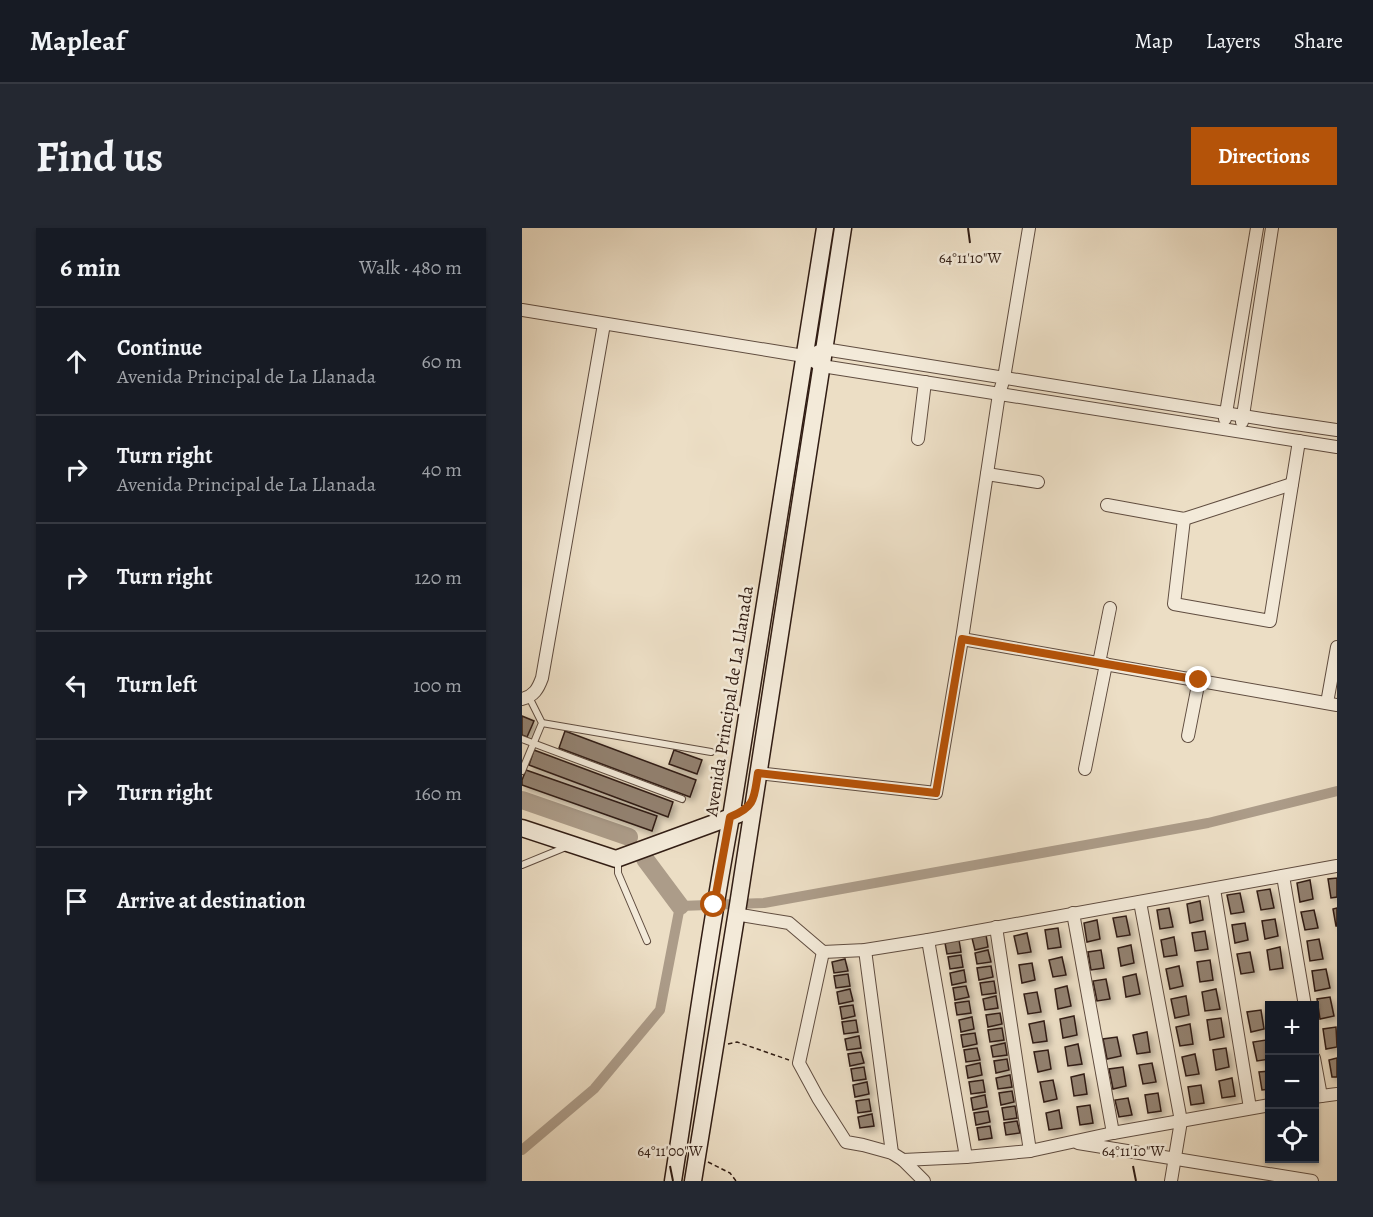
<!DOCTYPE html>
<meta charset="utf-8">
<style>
body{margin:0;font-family:Alegreya,serif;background:#242831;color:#f1f3f6}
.controls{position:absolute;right:18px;bottom:18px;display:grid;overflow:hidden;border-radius:0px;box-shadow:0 2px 4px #0004}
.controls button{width:54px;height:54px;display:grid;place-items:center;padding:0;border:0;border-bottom:2px solid #363941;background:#171b24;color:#f1f3f6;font:30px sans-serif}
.stop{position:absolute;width:18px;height:18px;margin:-14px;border:4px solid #b45309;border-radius:50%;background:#fff}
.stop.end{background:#b45309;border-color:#fff;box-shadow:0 2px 6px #0008}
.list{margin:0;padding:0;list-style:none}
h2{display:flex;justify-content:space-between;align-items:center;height:78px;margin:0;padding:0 24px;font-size:26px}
h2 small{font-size:20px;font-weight:400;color:#9ea1a6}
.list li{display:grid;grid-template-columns:39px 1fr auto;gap:18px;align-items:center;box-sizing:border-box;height:108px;padding:0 24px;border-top:2px solid #363941}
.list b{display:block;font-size:22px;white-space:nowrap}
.list p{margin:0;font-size:20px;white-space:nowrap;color:#9ea1a6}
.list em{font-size:20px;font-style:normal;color:#9ea1a6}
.icon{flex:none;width:33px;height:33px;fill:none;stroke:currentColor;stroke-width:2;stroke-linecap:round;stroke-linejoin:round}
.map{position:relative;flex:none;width:815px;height:953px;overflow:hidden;border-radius:0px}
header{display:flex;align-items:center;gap:36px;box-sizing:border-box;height:84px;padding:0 30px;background:#171b24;border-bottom:2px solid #363941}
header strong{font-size:28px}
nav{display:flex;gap:33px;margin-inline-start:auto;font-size:21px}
.intro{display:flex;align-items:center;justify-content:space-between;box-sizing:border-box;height:144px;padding:0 36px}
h1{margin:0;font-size:42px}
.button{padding:15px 27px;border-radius:0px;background:#b45309;color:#fff;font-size:21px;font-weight:700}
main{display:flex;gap:36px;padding:0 36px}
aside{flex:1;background:#171b24;border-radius:0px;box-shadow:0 2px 4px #0004}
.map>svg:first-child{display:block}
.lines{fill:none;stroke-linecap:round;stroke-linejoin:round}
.canal{stroke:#ac9c89;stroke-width:10}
.river{stroke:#ac9c89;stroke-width:18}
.building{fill:#928170;stroke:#311d14;stroke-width:1.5;filter:url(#shadow)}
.lane-casing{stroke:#604d40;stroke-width:8}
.street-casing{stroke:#604d40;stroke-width:14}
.secondary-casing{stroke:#311d14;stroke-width:19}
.path{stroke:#311d14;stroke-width:1.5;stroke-dasharray:4.5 3;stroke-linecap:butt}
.lane{stroke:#f3ead9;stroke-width:6}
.street{stroke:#f3ead9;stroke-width:12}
.secondary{stroke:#f3ead9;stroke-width:16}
.route{stroke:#b45309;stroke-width:8}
.ticks{fill:none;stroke:#311d14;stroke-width:2}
.labels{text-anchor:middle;stroke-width:5;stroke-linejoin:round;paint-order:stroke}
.street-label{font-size:18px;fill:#311d14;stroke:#f3ead9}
.ticks-label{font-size:15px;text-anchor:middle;fill:#311d14;stroke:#f3ead9;stroke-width:5;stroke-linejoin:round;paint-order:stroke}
</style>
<header>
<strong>Mapleaf</strong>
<nav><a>Map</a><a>Layers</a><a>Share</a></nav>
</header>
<div class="intro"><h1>Find us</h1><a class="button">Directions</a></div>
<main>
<aside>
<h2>6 min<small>Walk · 480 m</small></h2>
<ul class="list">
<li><svg class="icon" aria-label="ahead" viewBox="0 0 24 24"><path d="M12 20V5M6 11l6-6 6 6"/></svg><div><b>Continue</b><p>Avenida Principal de La Llanada</p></div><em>60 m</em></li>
<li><svg class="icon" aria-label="right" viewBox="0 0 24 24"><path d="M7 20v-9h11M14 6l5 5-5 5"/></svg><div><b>Turn right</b><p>Avenida Principal de La Llanada</p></div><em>40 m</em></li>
<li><svg class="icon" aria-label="right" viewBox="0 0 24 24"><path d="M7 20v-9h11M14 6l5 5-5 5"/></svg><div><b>Turn right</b></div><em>120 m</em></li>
<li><svg class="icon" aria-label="left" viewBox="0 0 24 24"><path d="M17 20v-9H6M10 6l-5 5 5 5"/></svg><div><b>Turn left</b></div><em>100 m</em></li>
<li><svg class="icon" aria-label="right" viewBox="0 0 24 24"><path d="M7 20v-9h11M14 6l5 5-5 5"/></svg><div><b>Turn right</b></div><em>160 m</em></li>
<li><svg class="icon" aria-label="arrive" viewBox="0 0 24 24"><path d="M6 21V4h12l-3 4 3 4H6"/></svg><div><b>Arrive at destination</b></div></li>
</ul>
</aside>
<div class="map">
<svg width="815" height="953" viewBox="0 0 815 953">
<defs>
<filter id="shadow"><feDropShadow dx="3.5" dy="3.5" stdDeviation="3" flood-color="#0004"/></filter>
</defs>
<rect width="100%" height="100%" fill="#ecdec5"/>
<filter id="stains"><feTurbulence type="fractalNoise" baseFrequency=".00333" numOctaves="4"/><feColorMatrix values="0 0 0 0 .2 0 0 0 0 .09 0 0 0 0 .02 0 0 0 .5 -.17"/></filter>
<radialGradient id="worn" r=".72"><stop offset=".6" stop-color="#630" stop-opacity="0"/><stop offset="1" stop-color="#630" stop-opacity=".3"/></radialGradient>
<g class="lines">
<path class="canal" d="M0 922 72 861 138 782 158 678 242 675 686 595 815 563"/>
<g class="river">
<path d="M0 572 107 609"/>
<path d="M123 631 158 678"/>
</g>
</g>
<g class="building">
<path d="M0 488 12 493 5 509 0 507Z"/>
<path d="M43 503 174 552 168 569 37 520Z"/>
<path d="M12 522 151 574 146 589 7 537Z"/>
<path d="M152 522 180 532 175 546 147 536Z"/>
<path d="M4 542 135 588 130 603 0 557V552Z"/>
<path d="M815 650V669L809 670 806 651Z"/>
<path d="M788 652 791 671 778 674 775 655Z"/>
<path d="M748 661 752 680 739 682 735 663Z"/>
<path d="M718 665 722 684 709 686 705 667Z"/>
<path d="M678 673 681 692 668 695 665 676Z"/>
<path d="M647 680 651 699 638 701 635 682Z"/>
<path d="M815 680V698H814L811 681Z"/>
<path d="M792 682 796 700 783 702 779 684Z"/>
<path d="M604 688 608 707 595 709 591 690Z"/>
<path d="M753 691 756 708 743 711 740 693Z"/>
<path d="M575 692 578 711 565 714 562 695Z"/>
<path d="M723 695 726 712 713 715 710 697Z"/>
<path d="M536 700 539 719 526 721 523 702Z"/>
<path d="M683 703 686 721 673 723 670 705Z"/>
<path d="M505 705 509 724 496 726 492 708Z"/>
<path d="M464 707 466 719 453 722 450 710Z"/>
<path d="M652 709 655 727 642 729 639 712Z"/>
<path d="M797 711 801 731 788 733 785 713Z"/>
<path d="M437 712 439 724 425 726 423 715Z"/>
<path d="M609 717 612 735 599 738 596 720Z"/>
<path d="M758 719 761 740 748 742 745 722Z"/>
<path d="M466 722 469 734 455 736 453 725Z"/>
<path d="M579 722 582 740 569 742 566 724Z"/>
<path d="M728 724 732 744 719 746 715 726Z"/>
<path d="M439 727 441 739 428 741 426 729Z"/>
<path d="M540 729 544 747 531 749 527 732Z"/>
<path d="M323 731 326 743 312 745 310 734Z"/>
<path d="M688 732 691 752 678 754 675 734Z"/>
<path d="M510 735 513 752 500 755 497 737Z"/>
<path d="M469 738 471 749 457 752 455 740Z"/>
<path d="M657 738 661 758 648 761 644 741Z"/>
<path d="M804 741 808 760 793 763 790 743Z"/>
<path d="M442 742 444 754 430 757 428 745Z"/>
<path d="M326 746 328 758 314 760 312 748Z"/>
<path d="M614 746 618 766 604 769 601 749Z"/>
<path d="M584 751 588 771 575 773 571 753Z"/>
<path d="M472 753 474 765 460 767 458 755Z"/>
<path d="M444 758 447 769 433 772 431 760Z"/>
<path d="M545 758 549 778 536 781 533 761Z"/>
<path d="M328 761 331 773 317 776 315 764Z"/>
<path d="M694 761 698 781 683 783 680 764Z"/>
<path d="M515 764 519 784 506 786 502 766Z"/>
<path d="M474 768 476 780 463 782 461 771Z"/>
<path d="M664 768 667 787 653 790 649 771Z"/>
<path d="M808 769 812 788 798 791 795 771Z"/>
<path d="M447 773 449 785 435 787 433 775Z"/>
<path d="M331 777 333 788 320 791 318 779Z"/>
<path d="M739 782 742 801 729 804 725 784Z"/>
<path d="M478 785 480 796 466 799 464 787Z"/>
<path d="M552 788 555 807 541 810 538 791Z"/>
<path d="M450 789 452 801 439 804 437 792Z"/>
<path d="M699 790 702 809 688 812 685 792Z"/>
<path d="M334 792 336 804 322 806 320 794Z"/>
<path d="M522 793 525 813 511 815 507 796Z"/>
<path d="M668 796 671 816 658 818 654 799Z"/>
<path d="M814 799 815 819 804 821 801 801Z"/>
<path d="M480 800 482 812 468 814 466 802Z"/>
<path d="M625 804 628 824 615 826 611 807Z"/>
<path d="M453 805 455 816 441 819 439 807Z"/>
<path d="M337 808 339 820 325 822 323 811Z"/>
<path d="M595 809 599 828 585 831 581 811Z"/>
<path d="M744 812 748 831 735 833 731 814Z"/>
<path d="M483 815 485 827 471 829 469 818Z"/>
<path d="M556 816 560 836 546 838 543 819Z"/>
<path d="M455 820 458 832 444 834 442 822Z"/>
<path d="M704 820 707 839 694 842 691 822Z"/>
<path d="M526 822 529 841 516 844 512 824Z"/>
<path d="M339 824 342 835 328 838 326 826Z"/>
<path d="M673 826 677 846 664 848 660 829Z"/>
<path d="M815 830V849H810L807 832Z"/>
<path d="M485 831 487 842 474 845 472 833Z"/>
<path d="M458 835 460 847 446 850 444 838Z"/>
<path d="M630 835 634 854 621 856 617 837Z"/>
<path d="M342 839 344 851 331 853 329 841Z"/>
<path d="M601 839 604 858 591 861 587 841Z"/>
<path d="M748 843V861L740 862 737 844Z"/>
<path d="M562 846 565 866 552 868 549 849Z"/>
<path d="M488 847 490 859 476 861 474 850Z"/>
<path d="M710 850 713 868 700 870 697 853Z"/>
<path d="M461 852 463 864 449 866 447 854Z"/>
<path d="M531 852 535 871 522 874 518 854Z"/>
<path d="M345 854 347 866 333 869 331 857Z"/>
<path d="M679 857 682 875 669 877 666 859Z"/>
<path d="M490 863 492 874 479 877 477 865Z"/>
<path d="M636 865 639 883 626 885 623 867Z"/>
<path d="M463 867 465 879 451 882 449 870Z"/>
<path d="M606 870 610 887 597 889 593 872Z"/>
<path d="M347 871 349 883 336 885 334 873Z"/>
<path d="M568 877 571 895 558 897 555 879Z"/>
<path d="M493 878 495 890 482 892 480 880Z"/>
<path d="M537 882 540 900 527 902 524 885Z"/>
<path d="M466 883 468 894 454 897 452 885Z"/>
<path d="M350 886 352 898 338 900 336 889Z"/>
<path d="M495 893 498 905 484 907 482 895Z"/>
<path d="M468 898 470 910 457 912 455 900Z"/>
</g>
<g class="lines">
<defs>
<g id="lane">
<path d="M20 495 189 524"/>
<path d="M0 511 160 571"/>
<path d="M0 543 20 495 7 469"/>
<path d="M95 632 96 636V645L125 713"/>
<path d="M0 637 44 619"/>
</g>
<g id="street">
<path d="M0 82 282 128 300 138 815 219"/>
<path d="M295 124 302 121 753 193 815 202"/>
<path d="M703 191 735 0"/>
<path d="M720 194 750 0"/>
<path d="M396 211 403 154"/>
<path d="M465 246 516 254"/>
<path d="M585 277 662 291 770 256"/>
<path d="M662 291 652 376 748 393 777 213"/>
<path d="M440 411 815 477"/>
<path d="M577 435 588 380"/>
<path d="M0 471C12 468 16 461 20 450L82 96"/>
<path d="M805 475 815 419"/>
<path d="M666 508 677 452"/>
<path d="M563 541 584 436"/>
<path d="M236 545 414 565 440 411 477 166 482 150 507 0"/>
<path d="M761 648 783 778"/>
<path d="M692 661 728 880"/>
<path d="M618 674 659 893 649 953"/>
<path d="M551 685 591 905"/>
<path d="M213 686 267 695 301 724 343 722 406 712 815 638"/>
<path d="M474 699 508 923"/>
<path d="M406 712 444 929"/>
<path d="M343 722 370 925"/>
<path d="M301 724 277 835 296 870 324 914 341 917 370 925 381 932 444 929 508 923 591 905 748 877"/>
<path d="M792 830 799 868"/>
<path d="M792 869 815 866"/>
<path d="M556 915 790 953"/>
<path d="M381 932 402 953"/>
</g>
<g id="secondary">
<path d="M0 600 94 631 217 586"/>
<path d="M151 953C170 832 186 710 209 589L303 0"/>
<path d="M171 953 216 677 321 0"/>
</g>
</defs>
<use href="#lane" class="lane-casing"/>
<use href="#street" class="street-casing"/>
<use href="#secondary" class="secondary-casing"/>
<g class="path">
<path d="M206 816 215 814 267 832"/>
<path d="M186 934 208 945 214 953"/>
</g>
<use href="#lane" class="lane"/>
<use href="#street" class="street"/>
<use href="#secondary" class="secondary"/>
</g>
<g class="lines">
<path class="route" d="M192 677 208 589C234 579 232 569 236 545L414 565 440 411 677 452"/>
</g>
<path class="ticks" d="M446 0 448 15M148 938 151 953M611 938 614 953"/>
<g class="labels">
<g class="street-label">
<text transform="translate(207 473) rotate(-81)" y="6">Avenida Principal de La Llanada</text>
</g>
</g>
<g class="ticks-label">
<text x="448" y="35">64°11'10"W</text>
<text x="148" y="928">64°11'00"W</text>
<text x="611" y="928">64°11'10"W</text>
</g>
<rect width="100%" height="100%" filter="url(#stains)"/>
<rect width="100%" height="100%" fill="url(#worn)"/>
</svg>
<div class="controls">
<button>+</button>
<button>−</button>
<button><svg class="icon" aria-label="locate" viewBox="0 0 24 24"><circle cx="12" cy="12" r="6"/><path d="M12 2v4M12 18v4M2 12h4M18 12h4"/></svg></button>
</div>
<div class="stop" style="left:192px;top:677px"></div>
<div class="stop end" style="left:677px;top:452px"></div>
</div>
</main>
